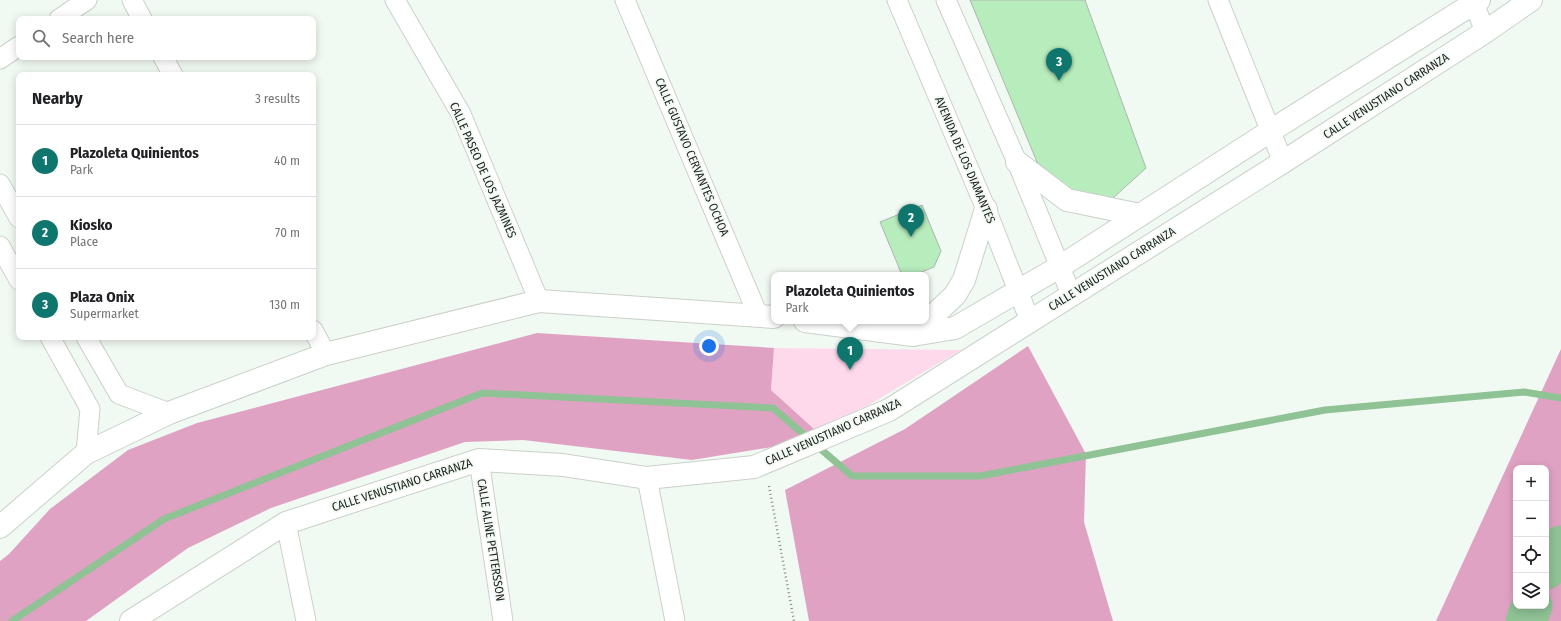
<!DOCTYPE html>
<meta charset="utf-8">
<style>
body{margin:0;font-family:"Fira Sans Condensed",sans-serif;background:#f2f2f2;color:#202124}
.controls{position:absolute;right:12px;bottom:12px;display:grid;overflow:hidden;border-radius:8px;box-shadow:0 2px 10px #0003}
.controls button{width:36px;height:36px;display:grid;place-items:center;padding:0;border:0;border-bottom:1px solid #e0e0e0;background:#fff;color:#202124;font:20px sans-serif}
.you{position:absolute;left:709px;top:346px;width:14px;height:14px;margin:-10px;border:3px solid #fff;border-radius:50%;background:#1a73e8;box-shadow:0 0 0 6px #1a73e833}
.badge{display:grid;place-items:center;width:26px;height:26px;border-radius:50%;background:#0f766e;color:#fff;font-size:13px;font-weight:700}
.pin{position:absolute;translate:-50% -33px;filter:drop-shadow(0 1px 2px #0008)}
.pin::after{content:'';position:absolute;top:21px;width:14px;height:12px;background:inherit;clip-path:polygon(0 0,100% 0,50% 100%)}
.popup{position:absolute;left:771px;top:272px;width:158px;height:52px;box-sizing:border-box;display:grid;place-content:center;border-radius:8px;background:#fff;filter:drop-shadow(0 1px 3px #0005);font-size:13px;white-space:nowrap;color:#757577}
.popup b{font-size:15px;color:#202124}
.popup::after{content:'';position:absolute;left:50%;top:100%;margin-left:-8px;border:8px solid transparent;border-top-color:#fff}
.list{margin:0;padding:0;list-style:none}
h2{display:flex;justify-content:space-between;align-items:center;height:52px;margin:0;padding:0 16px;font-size:17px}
h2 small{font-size:13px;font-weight:400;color:#757577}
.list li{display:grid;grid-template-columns:26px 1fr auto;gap:12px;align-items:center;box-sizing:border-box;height:72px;padding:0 16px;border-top:1px solid #e0e0e0}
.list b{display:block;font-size:15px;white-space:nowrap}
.list p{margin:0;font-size:13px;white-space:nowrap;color:#757577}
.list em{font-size:13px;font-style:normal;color:#757577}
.icon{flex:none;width:22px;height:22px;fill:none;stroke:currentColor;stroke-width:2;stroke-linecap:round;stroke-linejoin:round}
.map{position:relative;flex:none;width:1561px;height:621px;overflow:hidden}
.search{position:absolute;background:#fff;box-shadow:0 2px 10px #0003;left:16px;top:16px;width:300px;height:44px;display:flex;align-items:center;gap:10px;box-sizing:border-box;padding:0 14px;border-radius:8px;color:#757577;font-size:15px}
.panel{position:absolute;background:#fff;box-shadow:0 2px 10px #0003;left:16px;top:72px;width:300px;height:268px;border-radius:8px}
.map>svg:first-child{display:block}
.green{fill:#fed9ec}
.forest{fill:#e0a2c3;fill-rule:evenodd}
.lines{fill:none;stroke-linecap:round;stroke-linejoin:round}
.stream{stroke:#8fc295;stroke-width:7}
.river{stroke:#8fc295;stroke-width:41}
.building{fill:#b7ecbc;stroke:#adb5ae}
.street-casing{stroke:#c9d1c9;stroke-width:21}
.secondary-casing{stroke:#c9d1c9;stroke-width:24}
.path{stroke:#868c86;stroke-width:2.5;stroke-dasharray:1 3;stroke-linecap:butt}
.street{stroke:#fff;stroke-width:19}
.secondary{stroke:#fff;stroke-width:22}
.labels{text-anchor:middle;stroke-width:3.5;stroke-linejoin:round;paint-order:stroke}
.street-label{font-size:12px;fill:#1d201d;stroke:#f1faf2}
</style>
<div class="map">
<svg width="1561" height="621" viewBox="0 0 1561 621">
<rect width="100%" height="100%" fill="#f1faf2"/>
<path class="green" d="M774 348 961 350 867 406 814 429 771 390Z"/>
<g class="forest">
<path d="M537 333 774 348 771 390 814 429 772 447 692 460 523 440 465 442 271 508 188 548 86 621H0V561L9 554 50 509 128 450 197 423Z"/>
<path d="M1028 346 1086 454 1084 522 1113 621H809L785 490 905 429Z"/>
<path d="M1561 349V621H1436ZM1516 468H1546V606H1516Z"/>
</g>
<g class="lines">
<path class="stream" d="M12 621 164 519 482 393 773 408 852 476H980L1325 410 1524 392 1561 398"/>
<g class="river">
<path d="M1546 569 1561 546"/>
<path d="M1526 621 1532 606"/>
</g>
</g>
<g class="building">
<path d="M970 0H1085L1146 168 1113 198 1072 192 1037 162Z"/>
<path d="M922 205 941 251 934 267 914 275H902L880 222Z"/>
</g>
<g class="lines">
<defs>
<g id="street">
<path d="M132 0 142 19"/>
<path d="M395 0 461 114 539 301"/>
<path d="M625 0 758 315"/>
<path d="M897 0 986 209 1030 321"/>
<path d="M946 0 1017 162 1071 294"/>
<path d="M1218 0 1283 162"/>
<path d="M1473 0 1485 32"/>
<path d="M59 19 87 0"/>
<path d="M163 57 173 75"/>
<path d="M0 59 19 46"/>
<path d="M0 184 19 218"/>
<path d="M0 246 19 280"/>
<path d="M313 330 326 354"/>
<path d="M50 337 90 409 86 453"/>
<path d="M86 337 119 394 169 413"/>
<path d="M479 460 503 621"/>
<path d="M647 478 675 621"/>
<path d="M286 523 306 621"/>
</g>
<g id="secondary">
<path d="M1017 162 1067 200 1140 215"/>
<path d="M805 321 913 335 955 328 1061 266 1272 130 1479 0"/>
<path d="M913 335 955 295 964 280 986 209"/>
<path d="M0 527 86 453 169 413 326 354 539 301 774 317"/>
<path d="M131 621 286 523 479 460 563 465 647 478 754 467 889 410 1283 162 1485 32 1531 0"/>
</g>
</defs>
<use href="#street" class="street-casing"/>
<use href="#secondary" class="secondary-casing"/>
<path class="path" d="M769 486 794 621"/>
<use href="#street" class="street"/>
<use href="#secondary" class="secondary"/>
</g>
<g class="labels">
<g class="street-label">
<text transform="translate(1386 96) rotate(-33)" y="4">CALLE VENUSTIANO CARRANZA</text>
<text transform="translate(692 157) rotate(67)" y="4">CALLE GUSTAVO CERVANTES OCHOA</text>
<text transform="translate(965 160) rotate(67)" y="4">AVENIDA DE LOS DIAMANTES</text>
<text transform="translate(483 170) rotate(66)" y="4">CALLE PASEO DE LOS JAZMINES</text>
<text transform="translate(1112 269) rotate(-32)" y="4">CALLE VENUSTIANO CARRANZA</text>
<text transform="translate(833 432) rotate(-24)" y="4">CALLE VENUSTIANO CARRANZA</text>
<text transform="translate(402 485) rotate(-18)" y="4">CALLE VENUSTIANO CARRANZA</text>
<text transform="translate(491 540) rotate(81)" y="4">CALLE ALINE PETTERSSON</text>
</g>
</g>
</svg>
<div class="controls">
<button>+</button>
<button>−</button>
<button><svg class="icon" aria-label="locate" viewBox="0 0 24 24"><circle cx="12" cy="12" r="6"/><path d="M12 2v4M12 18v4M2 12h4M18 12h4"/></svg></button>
<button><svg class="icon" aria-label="layers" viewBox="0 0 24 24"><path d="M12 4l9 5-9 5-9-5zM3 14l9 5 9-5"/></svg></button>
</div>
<div class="you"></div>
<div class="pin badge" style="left:850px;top:370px">1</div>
<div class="popup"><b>Plazoleta Quinientos</b>Park</div>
<div class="pin badge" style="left:911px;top:237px">2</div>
<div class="pin badge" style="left:1059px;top:81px">3</div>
<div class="search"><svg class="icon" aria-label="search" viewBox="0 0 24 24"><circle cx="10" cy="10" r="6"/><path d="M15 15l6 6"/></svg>Search here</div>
<section class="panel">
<h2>Nearby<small>3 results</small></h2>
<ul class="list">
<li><span class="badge">1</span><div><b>Plazoleta Quinientos</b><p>Park</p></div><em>40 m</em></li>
<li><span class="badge">2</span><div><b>Kiosko</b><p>Place</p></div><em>70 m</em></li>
<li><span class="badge">3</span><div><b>Plaza Onix</b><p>Supermarket</p></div><em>130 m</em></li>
</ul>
</section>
</div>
